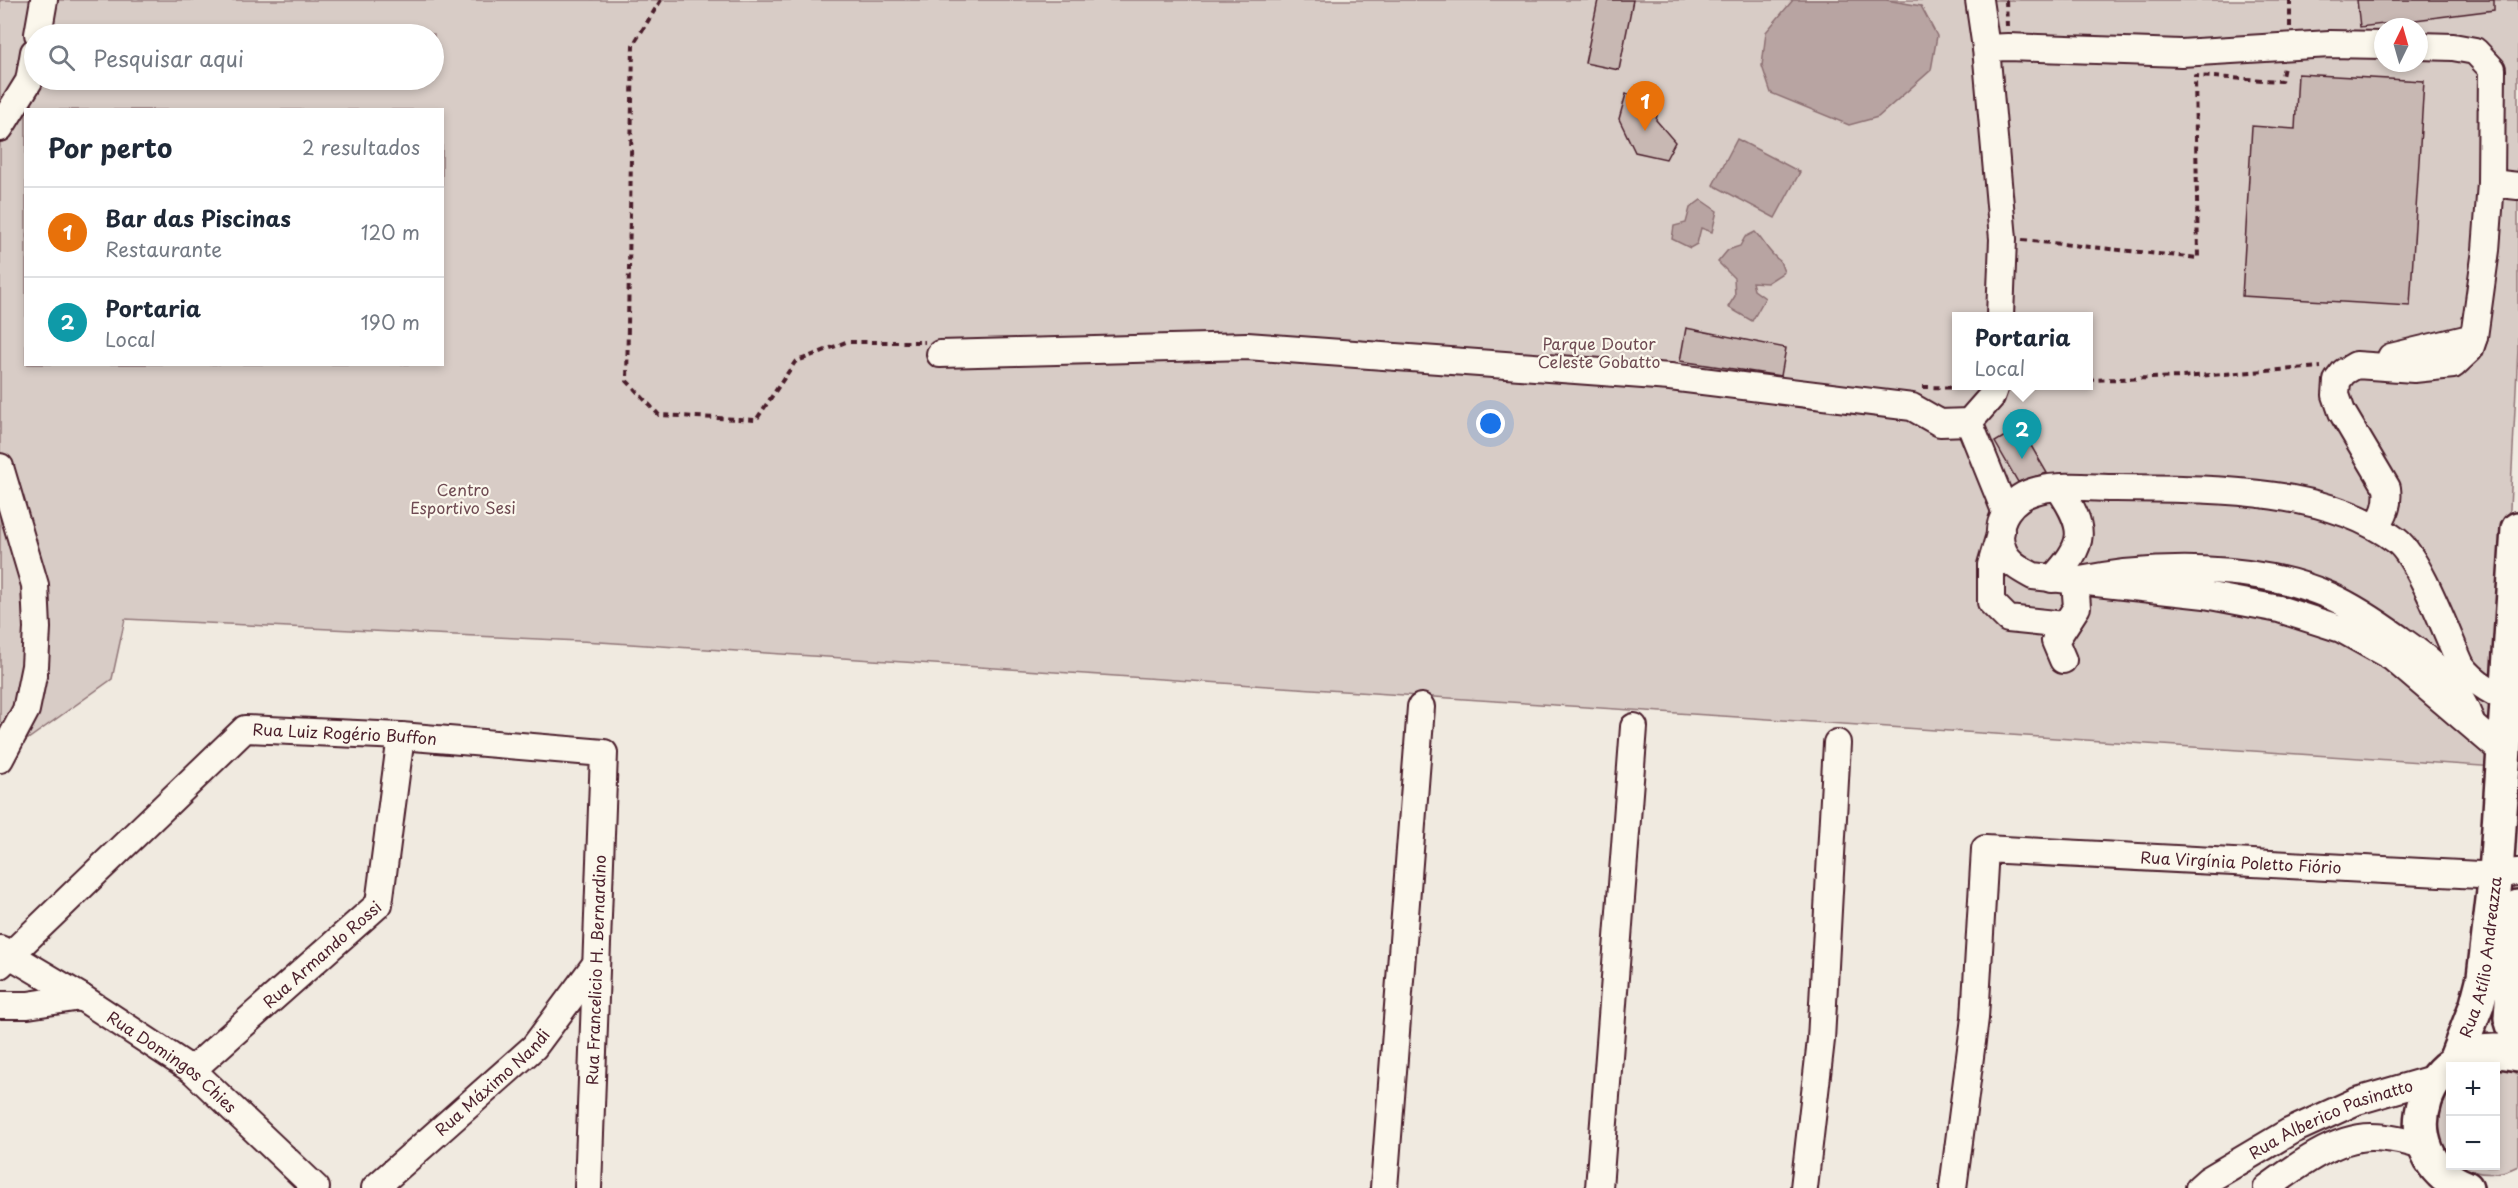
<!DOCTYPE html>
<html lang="pt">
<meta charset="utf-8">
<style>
body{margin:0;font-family:"Playpen Sans",sans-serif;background:#f2f2f3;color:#1f2937}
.controls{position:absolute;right:18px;bottom:18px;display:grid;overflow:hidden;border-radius:0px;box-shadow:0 3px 9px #0003}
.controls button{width:54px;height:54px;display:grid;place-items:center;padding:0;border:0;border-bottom:2px solid #e0e1e3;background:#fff;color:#1f2937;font:30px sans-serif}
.compass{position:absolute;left:2374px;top:18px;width:54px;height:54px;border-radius:50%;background:#fff;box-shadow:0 3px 9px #0003;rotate:5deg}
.you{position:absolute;left:1491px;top:424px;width:21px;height:21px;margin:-15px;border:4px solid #fff;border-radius:50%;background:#1a73e8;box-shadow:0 0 0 9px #1a73e833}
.badge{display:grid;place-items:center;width:39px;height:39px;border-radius:50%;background:#1a73e8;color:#fff;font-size:20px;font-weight:700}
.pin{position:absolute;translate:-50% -50px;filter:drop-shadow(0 2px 3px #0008)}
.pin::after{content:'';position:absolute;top:32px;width:21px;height:18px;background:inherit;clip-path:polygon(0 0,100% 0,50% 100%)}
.popup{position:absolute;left:1952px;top:312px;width:141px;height:78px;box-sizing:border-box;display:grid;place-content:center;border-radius:0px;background:#fff;filter:drop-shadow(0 2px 4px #0005);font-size:20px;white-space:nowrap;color:#747a83}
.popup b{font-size:22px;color:#1f2937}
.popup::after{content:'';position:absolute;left:50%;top:100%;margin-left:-12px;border:12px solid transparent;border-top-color:#fff}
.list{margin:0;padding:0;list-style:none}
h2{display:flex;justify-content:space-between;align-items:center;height:78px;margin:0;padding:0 24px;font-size:26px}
h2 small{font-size:20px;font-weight:400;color:#747a83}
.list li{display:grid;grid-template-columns:39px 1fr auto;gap:18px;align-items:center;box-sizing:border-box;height:90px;padding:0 24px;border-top:2px solid #e0e1e3}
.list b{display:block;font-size:22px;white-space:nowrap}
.list p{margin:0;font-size:20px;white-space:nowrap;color:#747a83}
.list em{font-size:20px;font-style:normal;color:#747a83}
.icon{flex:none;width:33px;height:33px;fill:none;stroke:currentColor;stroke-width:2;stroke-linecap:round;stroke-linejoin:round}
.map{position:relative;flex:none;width:2518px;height:1188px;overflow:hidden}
.search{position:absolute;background:#fff;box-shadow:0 3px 9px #0003;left:24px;top:24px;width:420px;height:66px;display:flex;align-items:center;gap:15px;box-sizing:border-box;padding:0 21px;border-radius:33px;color:#747a83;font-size:22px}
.panel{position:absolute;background:#fff;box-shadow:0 3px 9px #0003;left:24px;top:108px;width:420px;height:258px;border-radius:0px}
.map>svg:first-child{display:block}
.green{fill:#d8ccc6;stroke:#917678;stroke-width:1.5;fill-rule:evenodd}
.water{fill:#b8a4a2;stroke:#8c6f72;stroke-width:1.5}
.building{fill:#c8b8b3;stroke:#4a1f2b;stroke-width:1.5}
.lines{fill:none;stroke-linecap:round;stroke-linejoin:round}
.minor-casing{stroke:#4a1f2b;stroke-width:30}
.major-casing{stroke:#4a1f2b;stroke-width:38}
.path{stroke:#4a1f2b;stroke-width:4;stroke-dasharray:6 4.5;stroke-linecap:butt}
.minor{stroke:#fbf7ec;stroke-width:26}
.major{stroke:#fbf7ec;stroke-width:33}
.labels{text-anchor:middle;stroke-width:4.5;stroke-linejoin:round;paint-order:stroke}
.park-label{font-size:16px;fill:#6e4a52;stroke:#fbf7ec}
.street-label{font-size:16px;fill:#4a1f2b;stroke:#fbf7ec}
</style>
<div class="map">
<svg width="2518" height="1188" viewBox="0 0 2518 1188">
<rect width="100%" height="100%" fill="#f0eae0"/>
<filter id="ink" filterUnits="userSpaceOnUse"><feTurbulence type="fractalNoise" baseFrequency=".0167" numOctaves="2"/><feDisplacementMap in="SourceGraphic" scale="12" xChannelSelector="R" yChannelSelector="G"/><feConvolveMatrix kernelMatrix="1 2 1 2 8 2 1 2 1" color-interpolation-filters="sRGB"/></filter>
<g filter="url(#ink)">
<g class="green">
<path d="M0 0H2518V349L2497 767 600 642 125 619 112 679 0 759ZM2383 27H2419V63H2383ZM34 34H434V80H34ZM26 110H442V364H26ZM1956 316H2088V386H1956Z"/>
<path d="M2496 1067 2509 1069 2518 1075V1166C2501 1175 2479 1177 2462 1166H2496Z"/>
<path d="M2450 1084V1157C2430 1127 2433 1114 2450 1084Z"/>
</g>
<g class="water">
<path d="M1793 0H1886L1921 6 1937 36 1931 70 1878 117 1849 125 1771 93 1762 66 1766 32Z"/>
<path d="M1737 139 1800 172 1775 218 1713 185Z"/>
<path d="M1701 200 1717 211 1712 232 1701 228 1697 244 1690 248 1672 239 1674 226 1686 223 1690 208Z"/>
<path d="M1755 232C1765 242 1768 253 1780 261L1784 272 1767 283 1752 282 1754 290 1765 298 1752 321 1728 307 1735 296 1734 278 1718 262 1728 250 1740 246 1745 237Z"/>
</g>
<g class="building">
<path d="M1598 0H1633L1619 70 1585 63Z"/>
<path d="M2357 0H2494V10L2360 27Z"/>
<path d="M2298 74 2424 81 2410 306 2242 296 2252 126 2295 129Z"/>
<path d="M1626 94 1660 101 1656 120 1675 142 1666 159 1635 152 1619 119Z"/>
<path d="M1686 328 1786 348 1781 376 1680 361Z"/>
<path d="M2020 427 2047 473 2018 482 1995 442Z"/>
</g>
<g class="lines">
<defs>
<g id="minor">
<path d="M1979 0 1986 48 2003 239 2000 316"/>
<path d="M38 34 44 0"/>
<path d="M1986 48 2008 47 2181 53 2330 44 2383 45"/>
<path d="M0 128 29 81 34 52"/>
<path d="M2491 183 2518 186"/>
<path d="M940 354 1247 346 1670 377 1912 407 1940 423 1969 422 1991 397 1995 386"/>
<path d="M2391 357 2474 337"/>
<path d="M1969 422 2005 511"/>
<path d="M0 467 35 585 37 628 35 666 26 710 0 759"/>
<path d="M2376 527C2385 514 2389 504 2387 488L2342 412 2336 395 2337 381 2344 372 2356 365 2414 369 2453 365 2470 349 2474 337 2486 250 2491 183 2492 69 2475 51 2453 47 2419 46"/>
<path d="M2001 531 1991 565V602L2008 619 2064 625"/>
<path d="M2052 579C2087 543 2086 529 2059 488"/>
<path d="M2063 660 2055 641 2077 607 2075 581C2153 565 2256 563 2330 596 2354 607 2378 623 2400 639 2432 661 2456 682 2470 719"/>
<path d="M2503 752 2393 658 2341 629 2279 609 2205 595 2033 576C2022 570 2008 563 2003 550 1992 521 2012 496 2039 490 2061 484 2094 488 2116 488 2202 489 2326 486 2397 541 2419 558 2448 637 2461 665 2474 683 2497 696 2518 702"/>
<path id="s1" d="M0 949 81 997 192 1070 316 1188"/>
<path id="s2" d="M0 965 245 729 401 736 604 753 588 1188"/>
<path d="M0 1005H28L81 997"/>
<path id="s3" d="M192 1070 379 904 401 736"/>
<path id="s4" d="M375 1188 534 1047 595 965"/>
<path d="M1384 1188 1421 707"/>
<path d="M1599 1188 1634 727"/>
<path d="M1804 1188 1821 1040 1837 743"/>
<path id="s5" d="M1953 1188 1975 1018 1985 849 2479 875 2518 872"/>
<path id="s6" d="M2199 1188 2208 1180 2289 1132 2357 1101 2436 1078"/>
<path d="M2267 1188C2294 1168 2335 1137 2371 1137 2390 1137 2408 1142 2426 1147"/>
</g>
<g id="major">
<path d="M2518 907 2511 1018 2518 1041"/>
<path id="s7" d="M2455 1061 2477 1004 2484 977 2496 874 2518 529"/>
<path d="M2466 1188C2386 1157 2420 1030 2518 1054"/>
</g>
</defs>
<use href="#minor" class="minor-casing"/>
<use href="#major" class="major-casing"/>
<g class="path">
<path d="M661 0 633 45 627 381 659 415 756 420 795 362 846 342H925"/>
<path d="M2006 0 2007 26"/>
<path d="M2290 27V0"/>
<path d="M2022 240 2198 258 2195 76 2281 81 2284 67"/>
<path d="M2088 380 2182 377 2321 367"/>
<path d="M1923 387 1972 388"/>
<path d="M2015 387 2033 386"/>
</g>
<use href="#minor" class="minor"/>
<use href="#major" class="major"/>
</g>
</g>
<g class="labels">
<g class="park-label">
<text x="1599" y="350">Parque Doutor<tspan x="1599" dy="18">Celeste Gobatto</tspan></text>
<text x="463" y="496">Centro<tspan x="463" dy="18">Esportivo Sesi</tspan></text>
</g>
<g class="street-label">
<text dy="6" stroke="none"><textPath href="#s2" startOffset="440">Rua Luiz Rogério Buffon</textPath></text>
<text dy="6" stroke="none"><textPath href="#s5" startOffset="597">Rua Virgínia Poletto Fiório</textPath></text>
<text dy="6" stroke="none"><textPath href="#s3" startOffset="174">Rua Armando Rossi</textPath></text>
<text dy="6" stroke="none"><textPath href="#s7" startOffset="108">Rua Atílio Andreazza</textPath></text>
<text transform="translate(596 970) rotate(-88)" y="6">Rua Francelicio H. Bernardino</text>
<text dy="6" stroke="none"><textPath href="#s1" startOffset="206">Rua Domingos Chies</textPath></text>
<text dy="6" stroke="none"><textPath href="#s4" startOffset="158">Rua Máximo Nandi</textPath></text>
<text dy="6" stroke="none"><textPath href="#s6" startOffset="150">Rua Alberico Pasinatto</textPath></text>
</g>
</g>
</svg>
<div class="controls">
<button>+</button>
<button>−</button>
</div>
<svg class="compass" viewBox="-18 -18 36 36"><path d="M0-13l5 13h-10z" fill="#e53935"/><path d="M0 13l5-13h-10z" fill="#747a83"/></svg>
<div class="you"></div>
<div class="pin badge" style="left:1645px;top:131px;background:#e8710a">1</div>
<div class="pin badge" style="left:2022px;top:459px;background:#0f9aa8">2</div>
<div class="popup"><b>Portaria</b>Local</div>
<div class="search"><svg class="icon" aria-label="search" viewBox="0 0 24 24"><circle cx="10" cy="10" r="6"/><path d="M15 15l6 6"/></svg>Pesquisar aqui</div>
<section class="panel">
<h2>Por perto<small>2 resultados</small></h2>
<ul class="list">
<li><span class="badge" style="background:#e8710a">1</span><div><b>Bar das Piscinas</b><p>Restaurante</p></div><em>120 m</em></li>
<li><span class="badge" style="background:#0f9aa8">2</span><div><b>Portaria</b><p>Local</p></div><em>190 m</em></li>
</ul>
</section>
</div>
